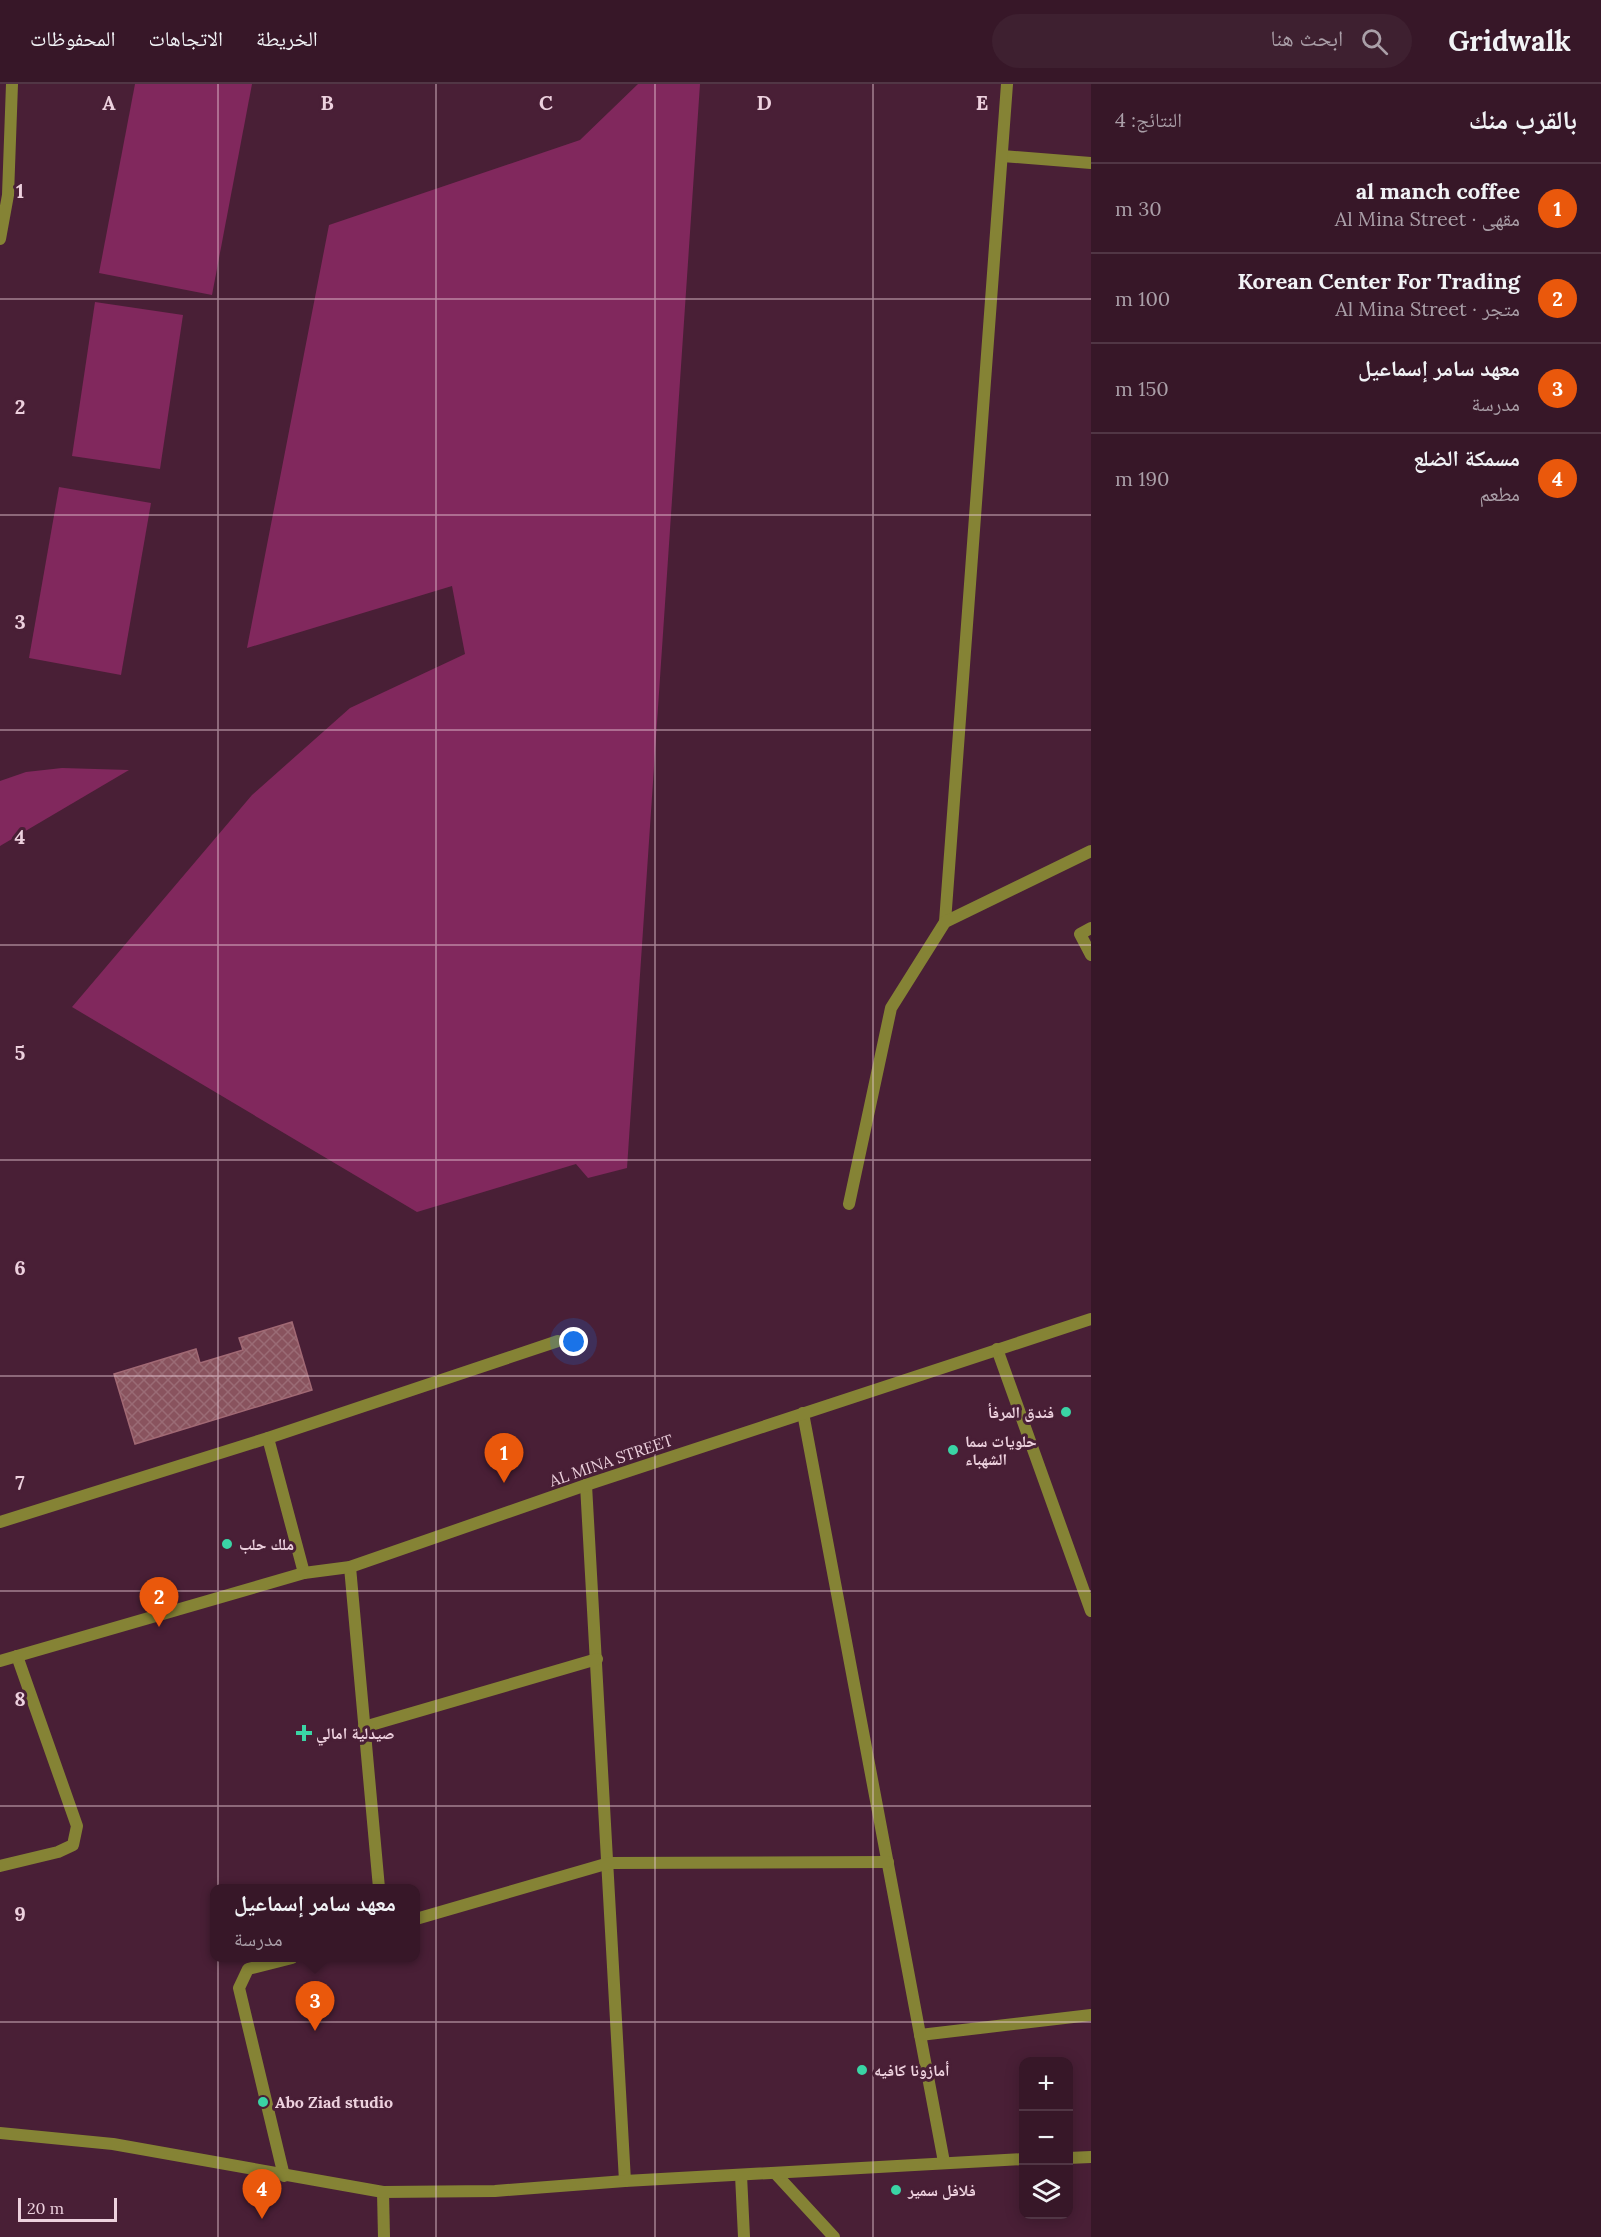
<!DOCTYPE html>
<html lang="ar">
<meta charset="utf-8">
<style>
body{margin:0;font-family:Lora,"Noto Naskh Arabic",serif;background:#3e2030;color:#f1f3f6;direction:rtl}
.controls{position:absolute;right:18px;bottom:18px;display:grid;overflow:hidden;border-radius:12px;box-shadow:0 3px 15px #0003}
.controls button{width:54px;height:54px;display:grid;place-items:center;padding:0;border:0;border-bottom:2px solid #513645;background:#371728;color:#f1f3f6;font:30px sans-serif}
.scale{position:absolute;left:18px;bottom:15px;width:99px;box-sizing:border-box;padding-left:6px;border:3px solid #edd1de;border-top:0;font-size:16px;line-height:21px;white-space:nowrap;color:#edd1de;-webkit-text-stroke:4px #491f36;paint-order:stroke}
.you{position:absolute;left:574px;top:1258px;width:21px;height:21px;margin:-15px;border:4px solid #fff;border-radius:50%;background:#1a73e8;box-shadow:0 0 0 9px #1a73e833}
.badge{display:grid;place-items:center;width:39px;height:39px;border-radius:50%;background:#ea580c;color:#fff;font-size:20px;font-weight:700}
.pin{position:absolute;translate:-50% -50px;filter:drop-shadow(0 2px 3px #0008)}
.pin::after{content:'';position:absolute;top:32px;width:21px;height:18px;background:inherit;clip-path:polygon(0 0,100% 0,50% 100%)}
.popup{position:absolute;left:210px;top:1800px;width:210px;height:78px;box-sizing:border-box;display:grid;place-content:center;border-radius:12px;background:#371728;filter:drop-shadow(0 2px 4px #0005);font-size:20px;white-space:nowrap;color:#aa9fa8}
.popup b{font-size:22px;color:#f1f3f6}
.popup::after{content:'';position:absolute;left:50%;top:100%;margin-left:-12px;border:12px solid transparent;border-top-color:#371728}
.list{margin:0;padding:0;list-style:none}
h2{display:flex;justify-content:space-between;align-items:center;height:78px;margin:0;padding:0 24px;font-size:26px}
h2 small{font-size:20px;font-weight:400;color:#aa9fa8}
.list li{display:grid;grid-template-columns:39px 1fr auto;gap:18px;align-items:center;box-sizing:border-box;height:90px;padding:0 24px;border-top:2px solid #513645}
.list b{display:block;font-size:22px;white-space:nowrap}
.list p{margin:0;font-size:20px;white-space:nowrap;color:#aa9fa8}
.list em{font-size:20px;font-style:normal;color:#aa9fa8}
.icon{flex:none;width:33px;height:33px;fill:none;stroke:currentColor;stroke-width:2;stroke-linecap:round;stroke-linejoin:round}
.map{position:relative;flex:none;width:1091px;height:2153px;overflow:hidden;direction:ltr}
header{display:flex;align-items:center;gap:36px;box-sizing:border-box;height:84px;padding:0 30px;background:#371728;border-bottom:2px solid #513645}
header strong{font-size:28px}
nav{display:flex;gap:33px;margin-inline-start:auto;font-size:21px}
.search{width:420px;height:54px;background:#3e2030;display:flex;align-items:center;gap:15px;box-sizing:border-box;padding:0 21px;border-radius:33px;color:#aa9fa8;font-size:22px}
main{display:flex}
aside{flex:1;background:#371728}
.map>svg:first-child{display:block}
.green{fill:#81285d}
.building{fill:url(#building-cross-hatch);stroke:#a16974;stroke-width:1.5}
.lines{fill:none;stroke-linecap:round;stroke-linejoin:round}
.minor{stroke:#858335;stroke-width:12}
.tertiary{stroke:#858335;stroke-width:12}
.grid{fill:none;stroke:#edd1de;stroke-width:1.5;stroke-opacity:0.55}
.poi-dot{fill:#3ad4a5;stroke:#491f36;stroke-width:2}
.labels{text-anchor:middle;stroke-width:6;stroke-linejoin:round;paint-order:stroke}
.poi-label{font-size:16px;font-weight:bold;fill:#edd1de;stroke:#491f36;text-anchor:start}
.street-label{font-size:16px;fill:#edd1de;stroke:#491f36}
.grid-label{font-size:20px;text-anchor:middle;font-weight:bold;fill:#edd1de;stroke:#491f36;stroke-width:6;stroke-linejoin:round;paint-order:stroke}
</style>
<header>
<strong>Gridwalk</strong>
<div class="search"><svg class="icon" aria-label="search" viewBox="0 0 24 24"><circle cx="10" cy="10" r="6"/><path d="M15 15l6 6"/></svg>ابحث هنا</div>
<nav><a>الخريطة</a><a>الاتجاهات</a><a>المحفوظات</a></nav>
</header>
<main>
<aside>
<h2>بالقرب منك<small>النتائج: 4</small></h2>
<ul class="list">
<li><span class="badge">1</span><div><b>al manch coffee</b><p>مقهى · Al Mina Street</p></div><em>30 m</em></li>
<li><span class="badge">2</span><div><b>Korean Center For Trading</b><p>متجر · Al Mina Street</p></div><em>100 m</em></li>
<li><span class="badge">3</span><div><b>معهد سامر إسماعيل</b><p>مدرسة</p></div><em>150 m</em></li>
<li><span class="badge">4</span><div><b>مسمكة الضلع</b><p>مطعم</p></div><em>190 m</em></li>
</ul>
</aside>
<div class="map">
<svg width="1091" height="2153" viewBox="0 0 1091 2153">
<defs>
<pattern id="building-cross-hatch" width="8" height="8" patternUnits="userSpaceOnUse" patternTransform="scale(1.5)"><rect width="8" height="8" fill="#89535e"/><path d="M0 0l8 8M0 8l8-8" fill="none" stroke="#9a6b75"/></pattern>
</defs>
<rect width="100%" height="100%" fill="#491f36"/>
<g class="green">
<path d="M135 0H252L212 211 99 189Z"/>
<path d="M638 0H700L627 1084 588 1094 576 1080 417 1128 72 923 252 711 350 624 465 570 452 502 247 564 329 141 580 56Z"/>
<path d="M95 218 183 231 160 385 72 372Z"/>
<path d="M59 403 151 419 121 591 29 574Z"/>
<path d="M62 684 129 686 0 762V697L26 688Z"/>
</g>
<path class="building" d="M292 1238 312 1306 135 1360 114 1290 196 1265 200 1279 243 1266 239 1254Z"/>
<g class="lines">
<g class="minor">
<path d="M1002 72 1091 79"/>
<path d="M0 155 8 111 12 0"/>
<path d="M945 838 1007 0"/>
<path d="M1091 844 1080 850 1091 871"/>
<path d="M849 1120 891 924 945 838 1091 767"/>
<path d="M997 1265 1091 1527"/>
<path d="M803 1329 944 2078"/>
<path d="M268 1354 304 1489"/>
<path d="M586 1401 625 2097"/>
<path d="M0 1438 268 1354 558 1257"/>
<path d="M350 1483 379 1804"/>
<path d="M364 1643 597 1575"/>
<path d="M0 1782 58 1768 73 1761 77 1742 17 1572"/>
<path d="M416 1835 609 1779 888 1778"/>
<path d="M920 1951 1091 1931"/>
<path d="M775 2089 834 2153"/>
<path d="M741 2091 744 2153"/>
<path d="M284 2092 239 1904 248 1885 292 1874"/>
<path d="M383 2108 384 2153"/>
</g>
<g class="tertiary">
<path d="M0 1577 304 1489 350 1483 586 1401 1091 1235"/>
<path d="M0 2049 113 2060 383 2108 495 2107 625 2097 1023 2075"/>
<path d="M1068 2074 1091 2073"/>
</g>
</g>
<path class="grid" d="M218 0V2153M436 0V2153M655 0V2153M873 0V2153M0 215H1091M0 431H1091M0 646H1091M0 861H1091M0 1076H1091M0 1292H1091M0 1507H1091M0 1722H1091M0 1938H1091"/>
<g class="poi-dot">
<circle cx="1066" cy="1328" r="6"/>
<circle cx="953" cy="1366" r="6"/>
<circle cx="227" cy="1460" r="6"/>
<path d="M301 1640h6v6h6v6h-6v6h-6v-6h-6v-6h6z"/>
<circle cx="862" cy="1986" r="6"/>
<circle cx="263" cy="2018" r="6"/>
<circle cx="896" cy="2106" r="6"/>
</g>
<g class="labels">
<g class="poi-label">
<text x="1054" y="1334" text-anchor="end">فندق المرفأ</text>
<text x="965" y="1363">حلويات سما<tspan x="965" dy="18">الشهباء</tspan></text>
<text x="239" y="1466">ملك حلب</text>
<text x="316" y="1655">صيدلية امالي</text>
<text x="874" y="1992">أمازونا كافيه</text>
<text x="275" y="2024">Abo Ziad studio</text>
<text x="908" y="2112">فلافل سمير</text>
</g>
<g class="street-label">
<text transform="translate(611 1376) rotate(-19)" y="6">AL MINA STREET</text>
</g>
</g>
<g class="grid-label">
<text x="109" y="26">A</text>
<text x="327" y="26">B</text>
<text x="546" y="26">C</text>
<text x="764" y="26">D</text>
<text x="982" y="26">E</text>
<text x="20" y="114">1</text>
<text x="20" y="330">2</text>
<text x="20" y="545">3</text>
<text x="20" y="760">4</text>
<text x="20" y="976">5</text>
<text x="20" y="1191">6</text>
<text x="20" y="1406">7</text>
<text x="20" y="1622">8</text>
<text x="20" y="1837">9</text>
</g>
</svg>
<div class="controls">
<button>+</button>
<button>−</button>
<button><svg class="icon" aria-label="layers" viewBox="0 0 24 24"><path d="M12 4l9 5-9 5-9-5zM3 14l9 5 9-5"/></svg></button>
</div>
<div class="scale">20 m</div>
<div class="you"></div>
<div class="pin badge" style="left:504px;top:1399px">1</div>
<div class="pin badge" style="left:159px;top:1543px">2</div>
<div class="pin badge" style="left:315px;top:1947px">3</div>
<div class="popup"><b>معهد سامر إسماعيل</b>مدرسة</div>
<div class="pin badge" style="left:262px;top:2135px">4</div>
</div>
</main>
